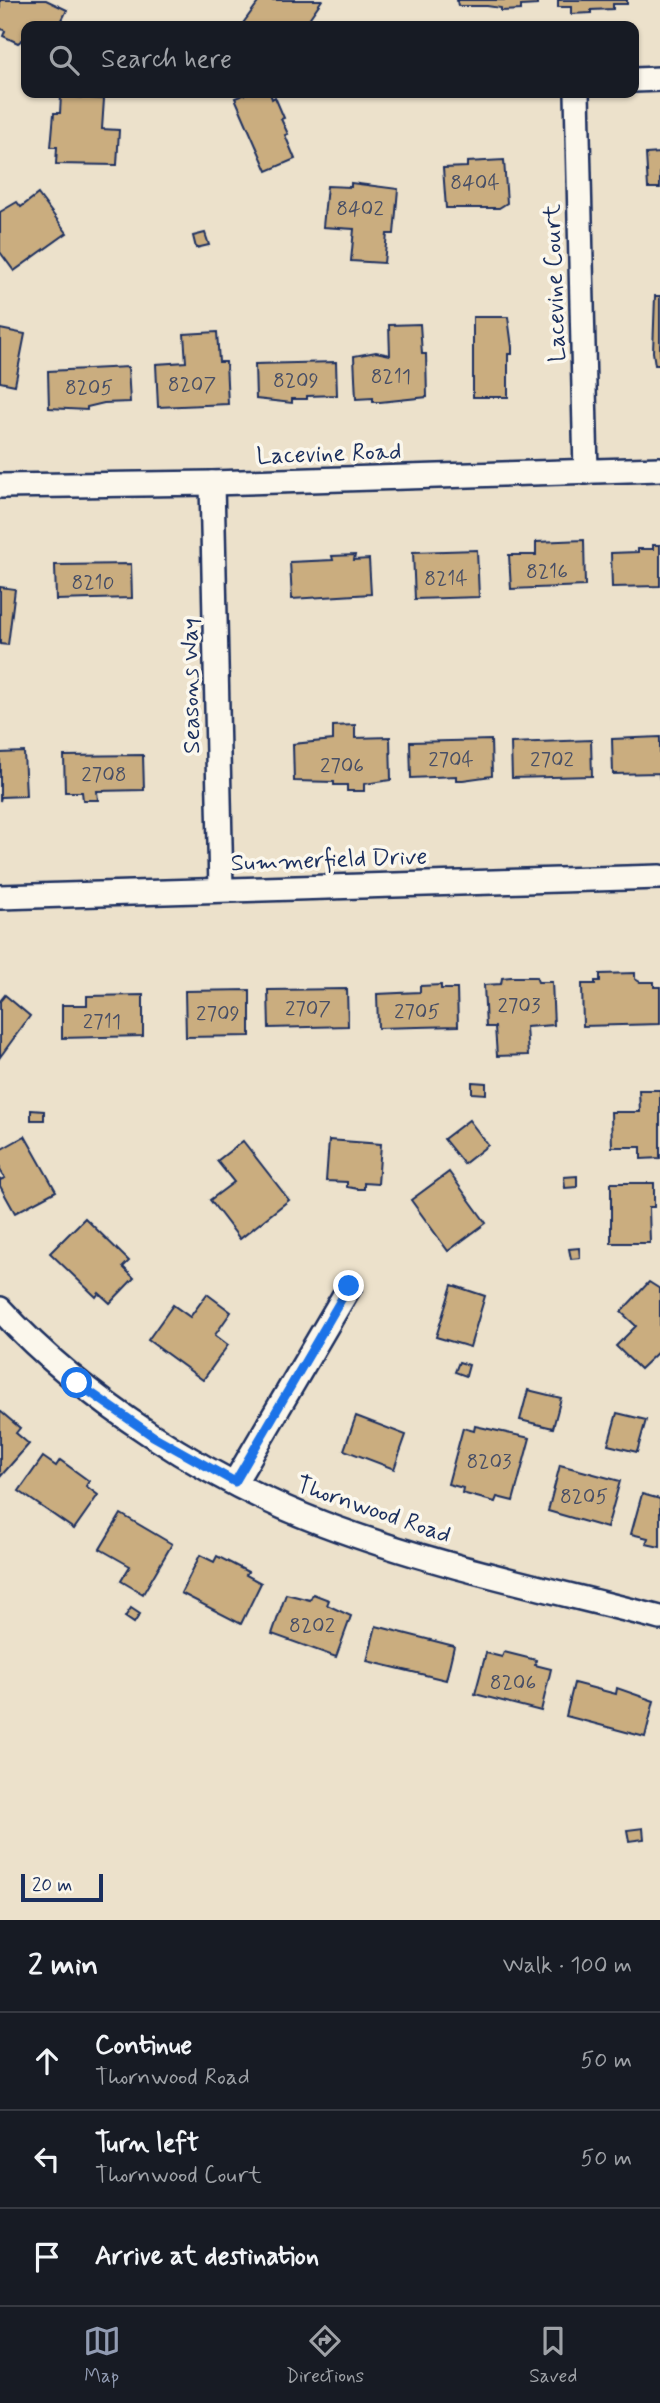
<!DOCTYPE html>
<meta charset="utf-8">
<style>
body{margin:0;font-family:Mynerve,sans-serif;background:#242831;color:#f1f3f6}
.scale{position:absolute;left:21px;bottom:18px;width:82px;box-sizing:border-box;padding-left:7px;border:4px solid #1b2f5e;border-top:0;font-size:19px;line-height:24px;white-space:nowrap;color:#1b2f5e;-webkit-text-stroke:5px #fbf7ec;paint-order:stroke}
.stop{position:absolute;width:21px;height:21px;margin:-16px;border:5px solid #1a73e8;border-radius:50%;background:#fff}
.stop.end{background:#1a73e8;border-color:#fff;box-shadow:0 2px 7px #0008}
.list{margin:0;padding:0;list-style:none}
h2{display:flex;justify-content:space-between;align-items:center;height:91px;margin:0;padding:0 28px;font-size:30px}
h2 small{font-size:23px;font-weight:400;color:#9ea1a6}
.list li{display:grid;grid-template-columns:46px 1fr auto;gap:21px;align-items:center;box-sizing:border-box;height:98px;padding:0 28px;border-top:2px solid #363941}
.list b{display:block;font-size:26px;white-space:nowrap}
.list p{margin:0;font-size:23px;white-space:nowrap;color:#9ea1a6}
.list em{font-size:23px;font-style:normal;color:#9ea1a6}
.icon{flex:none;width:38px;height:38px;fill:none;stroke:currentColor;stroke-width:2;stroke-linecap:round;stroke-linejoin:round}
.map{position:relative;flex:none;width:660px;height:1920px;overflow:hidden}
.search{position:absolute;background:#171b24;box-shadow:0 2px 5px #0004;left:21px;right:21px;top:21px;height:77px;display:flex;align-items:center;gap:18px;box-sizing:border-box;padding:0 24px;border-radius:14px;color:#9ea1a6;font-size:26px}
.sheet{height:385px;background:#171b24}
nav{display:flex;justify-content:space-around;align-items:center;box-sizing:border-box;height:98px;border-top:2px solid #363941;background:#171b24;font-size:19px;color:#9ea1a6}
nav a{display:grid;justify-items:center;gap:4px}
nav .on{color:#919bb2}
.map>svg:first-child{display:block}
.building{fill:#caad7f;stroke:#1b2f5e;stroke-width:2}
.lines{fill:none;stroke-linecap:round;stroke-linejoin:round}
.street-casing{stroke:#1b2f5e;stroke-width:28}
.street{stroke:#fbf7ec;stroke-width:23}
.route{stroke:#1a73e8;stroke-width:9}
.labels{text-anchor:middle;stroke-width:7;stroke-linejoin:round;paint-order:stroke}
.number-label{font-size:21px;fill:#474e66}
.street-label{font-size:24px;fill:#1b2f5e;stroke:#fbf7ec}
</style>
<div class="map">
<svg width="660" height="1920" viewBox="0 0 660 1920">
<rect width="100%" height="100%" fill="#ece1cb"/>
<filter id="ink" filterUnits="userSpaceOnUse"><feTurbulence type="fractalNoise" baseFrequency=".0143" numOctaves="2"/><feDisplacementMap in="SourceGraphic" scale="14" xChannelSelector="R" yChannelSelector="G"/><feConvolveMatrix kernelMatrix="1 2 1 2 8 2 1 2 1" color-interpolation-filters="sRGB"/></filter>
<g filter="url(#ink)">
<g class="building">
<path d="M0 0H46L67 10 59 26H26V42L22 40 18 43 3 36 5 31 0 28Z"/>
<path d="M260 0H322L304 26 299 23 297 26H241Z"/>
<path d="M457 0H537V5L521 6V10L501 11V8L487 6H458Z"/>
<path d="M558 0H627V4H613V9L591 10V13L571 14V7H558Z"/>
<path d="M248 93H270L272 99 275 97 284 118 281 119 288 134 285 135 295 159 267 171 235 98Z"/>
<path d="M61 96 104 99 102 129 119 130 117 165 56 164 57 147H51L52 136 54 113H60Z"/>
<path d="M660 153V188H648L646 154Z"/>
<path d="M504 160 507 203 499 208H446L443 168 467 167V162Z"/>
<path d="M351 183 398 189 394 234H387L384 263 351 261 354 229 323 227 327 186 351 187Z"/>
<path d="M38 194 67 233 14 271 0 252V212L17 202 21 207Z"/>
<path d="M205 233 209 245 196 248 193 236Z"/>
<path d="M655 296H660V365H655L653 352Z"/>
<path d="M473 317H508L512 347V354H508V397H473Z"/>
<path d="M420 324 422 354H426L427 397 380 402H373V398L356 399 354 356 376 352 390 355 389 325Z"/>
<path d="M0 329 25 334 15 385 0 382Z"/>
<path d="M217 332 219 362H226L228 404 158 407 156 364 186 362 184 334Z"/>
<path d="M336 362 337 395 307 396V399H292V403L256 399 255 364Z"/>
<path d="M128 367 130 402 104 403 87 407V410L49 408 48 371Z"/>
<path d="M584 540 585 586 511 589 509 555H536V542Z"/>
<path d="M653 545H660V586L612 587 611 553 638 552V549H653Z"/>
<path d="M477 550 479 597 415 599 413 552Z"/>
<path d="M355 555 354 560 369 559 371 594 292 599 290 562 333 560 332 556Z"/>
<path d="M131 564 132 598 56 600 55 565Z"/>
<path d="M0 587 15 589 8 645 0 644Z"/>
<path d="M355 725V738L390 737 391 780 364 784V791H347V785H334V782L294 781 293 744 333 740V726Z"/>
<path d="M660 737V780L659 773 613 774 612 739Z"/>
<path d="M491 740 492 776 463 780H456V776L411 778 410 742Z"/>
<path d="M591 740 592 776 512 778 511 743Z"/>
<path d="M24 752 26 796 1 797 0 801V753Z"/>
<path d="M143 755 144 790 97 791 98 800H83L82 792H65L64 756Z"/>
<path d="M635 973V979L640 982H654V987H660V1024L583 1026 582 984H595V981H600V974Z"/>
<path d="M511 977H536L538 982H552L554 1025 526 1027 528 1055 497 1056 495 1027H486L484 985 501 984 502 978Z"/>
<path d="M441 985V989H457L458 1026 378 1028 377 994 420 992V986Z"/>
<path d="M347 989 348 1026 269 1028 268 990Z"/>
<path d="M250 990V1036L186 1037 185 991Z"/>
<path d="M5 995 30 1016 0 1057V1001Z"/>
<path d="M143 995V1036L62 1038V1005H87V996Z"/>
<path d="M472 1082 486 1083V1094L472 1093Z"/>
<path d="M639 1090H660V1158L641 1159V1147H612L611 1112H640Z"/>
<path d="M31 1110 44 1111V1120H31Z"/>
<path d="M469 1120 488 1145 464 1164 444 1139Z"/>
<path d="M25 1136 56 1191 15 1213 0 1186V1180L5 1178 0 1170V1150Z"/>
<path d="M329 1140 381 1144 378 1184 364 1183V1189H358L347 1187V1182L326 1181Z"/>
<path d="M243 1141 289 1200 240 1239 210 1200 234 1182 217 1161Z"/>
<path d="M449 1172 486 1223 448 1251 411 1200Z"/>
<path d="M577 1176V1187L565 1188 564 1177Z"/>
<path d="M611 1183H654V1207H649L650 1243H611Z"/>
<path d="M85 1218 129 1261 123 1267 134 1278 110 1303 99 1293 96 1297 50 1253Z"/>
<path d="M579 1248 580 1258 571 1259 569 1249Z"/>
<path d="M649 1282 660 1289V1350L640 1369 616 1346 636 1326 621 1312Z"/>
<path d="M452 1285 485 1296 470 1347 436 1337Z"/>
<path d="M207 1294 231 1312 215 1335 228 1345 203 1380 148 1340 173 1305 190 1317Z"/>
<path d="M459 1362 469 1365 466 1376 455 1372Z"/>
<path d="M528 1390 561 1398 553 1428 520 1420Z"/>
<path d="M0 1411 20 1428 16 1433 29 1444 0 1477Z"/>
<path d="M617 1413 646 1420 637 1452 608 1445Z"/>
<path d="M356 1416 406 1435 394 1469 344 1450Z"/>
<path d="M475 1426 530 1438 513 1501 497 1497 495 1502 462 1493 463 1488 448 1484 463 1428 474 1431Z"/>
<path d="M43 1457 56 1466 60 1460 89 1481 86 1486 98 1495 74 1529 19 1491Z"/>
<path d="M560 1465 620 1481 607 1528 548 1511Z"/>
<path d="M642 1494 660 1499V1547L646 1544 648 1538 631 1534Z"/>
<path d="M121 1514 172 1544 143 1594 121 1581 130 1566 100 1549Z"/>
<path d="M200 1555 214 1562 217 1556 248 1572 246 1575 261 1583 241 1624 181 1593Z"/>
<path d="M286 1594 310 1600 313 1594 329 1600 327 1605 351 1616 336 1657 272 1634Z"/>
<path d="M131 1608 140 1614 134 1623 125 1617Z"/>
<path d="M376 1626 454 1646 446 1680 367 1661Z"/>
<path d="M504 1652 536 1660 535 1665 551 1669 541 1711 475 1694 486 1653 502 1657Z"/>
<path d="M574 1683 616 1694 617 1688 654 1701 645 1737 566 1716Z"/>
<path d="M643 1828 644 1839 629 1841 627 1830Z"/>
</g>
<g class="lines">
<defs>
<g id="street">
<path d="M634 80 660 79"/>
<path d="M577 93 586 472"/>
<path d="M212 483 221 889"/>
<path d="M0 486 212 483 660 469"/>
<path d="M0 897 660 877"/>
<path d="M0 1309C84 1400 208 1480 324 1524 432 1565 548 1589 660 1618"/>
<path d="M235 1482 350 1286"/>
</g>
</defs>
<use href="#street" class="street-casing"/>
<use href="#street" class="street"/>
</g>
</g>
<g class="lines" filter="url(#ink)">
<path class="route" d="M77 1383 153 1436 235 1482 349 1286"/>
</g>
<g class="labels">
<g class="number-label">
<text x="475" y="189">8404</text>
<text x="360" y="215">8402</text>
<text x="391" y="383">8211</text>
<text x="296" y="387">8209</text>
<text x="192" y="391">8207</text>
<text x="89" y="394">8205</text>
<text x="547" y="578">8216</text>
<text x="446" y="585">8214</text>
<text x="93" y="589">8210</text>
<text x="451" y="766">2704</text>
<text x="552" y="766">2702</text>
<text x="342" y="772">2706</text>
<text x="104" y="781">2708</text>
<text x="519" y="1012">2703</text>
<text x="308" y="1015">2707</text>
<text x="417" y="1018">2705</text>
<text x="218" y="1020">2709</text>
<text x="102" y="1028">2711</text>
<text x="489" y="1468">8203</text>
<text x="584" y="1503">8205</text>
<text x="312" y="1632">8202</text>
<text x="513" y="1689">8206</text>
</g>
<g class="street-label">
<text transform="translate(554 283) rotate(-92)" y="8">Lacevine Court</text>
<text transform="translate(329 453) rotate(-2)" y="8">Lacevine Road</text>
<text transform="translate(190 686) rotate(-91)" y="8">Seasons Way</text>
<text transform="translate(329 859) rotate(-2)" y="8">Summerfield Drive</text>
<text transform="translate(374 1509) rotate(19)" y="8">Thornwood Road</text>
</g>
</g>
</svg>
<div class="scale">20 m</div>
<div class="stop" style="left:77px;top:1383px"></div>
<div class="stop end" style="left:349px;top:1286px"></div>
<div class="search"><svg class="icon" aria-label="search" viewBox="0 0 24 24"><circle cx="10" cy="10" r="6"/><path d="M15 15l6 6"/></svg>Search here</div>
</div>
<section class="sheet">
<h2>2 min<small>Walk · 100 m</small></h2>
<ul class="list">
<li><svg class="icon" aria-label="ahead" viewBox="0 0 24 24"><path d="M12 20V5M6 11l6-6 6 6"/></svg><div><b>Continue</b><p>Thornwood Road</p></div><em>50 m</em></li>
<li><svg class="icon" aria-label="left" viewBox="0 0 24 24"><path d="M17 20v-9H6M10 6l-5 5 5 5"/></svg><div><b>Turn left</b><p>Thornwood Court</p></div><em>50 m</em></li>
<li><svg class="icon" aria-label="arrive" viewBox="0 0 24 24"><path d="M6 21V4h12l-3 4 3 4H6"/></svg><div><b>Arrive at destination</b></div></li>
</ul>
</section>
<nav>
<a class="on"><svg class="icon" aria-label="map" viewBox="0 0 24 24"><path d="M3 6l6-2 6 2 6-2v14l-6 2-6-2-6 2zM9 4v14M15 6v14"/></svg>Map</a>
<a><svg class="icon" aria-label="directions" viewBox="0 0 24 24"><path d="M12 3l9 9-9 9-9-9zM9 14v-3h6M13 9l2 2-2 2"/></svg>Directions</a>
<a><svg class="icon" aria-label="saved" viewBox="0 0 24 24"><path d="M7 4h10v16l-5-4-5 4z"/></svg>Saved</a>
</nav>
